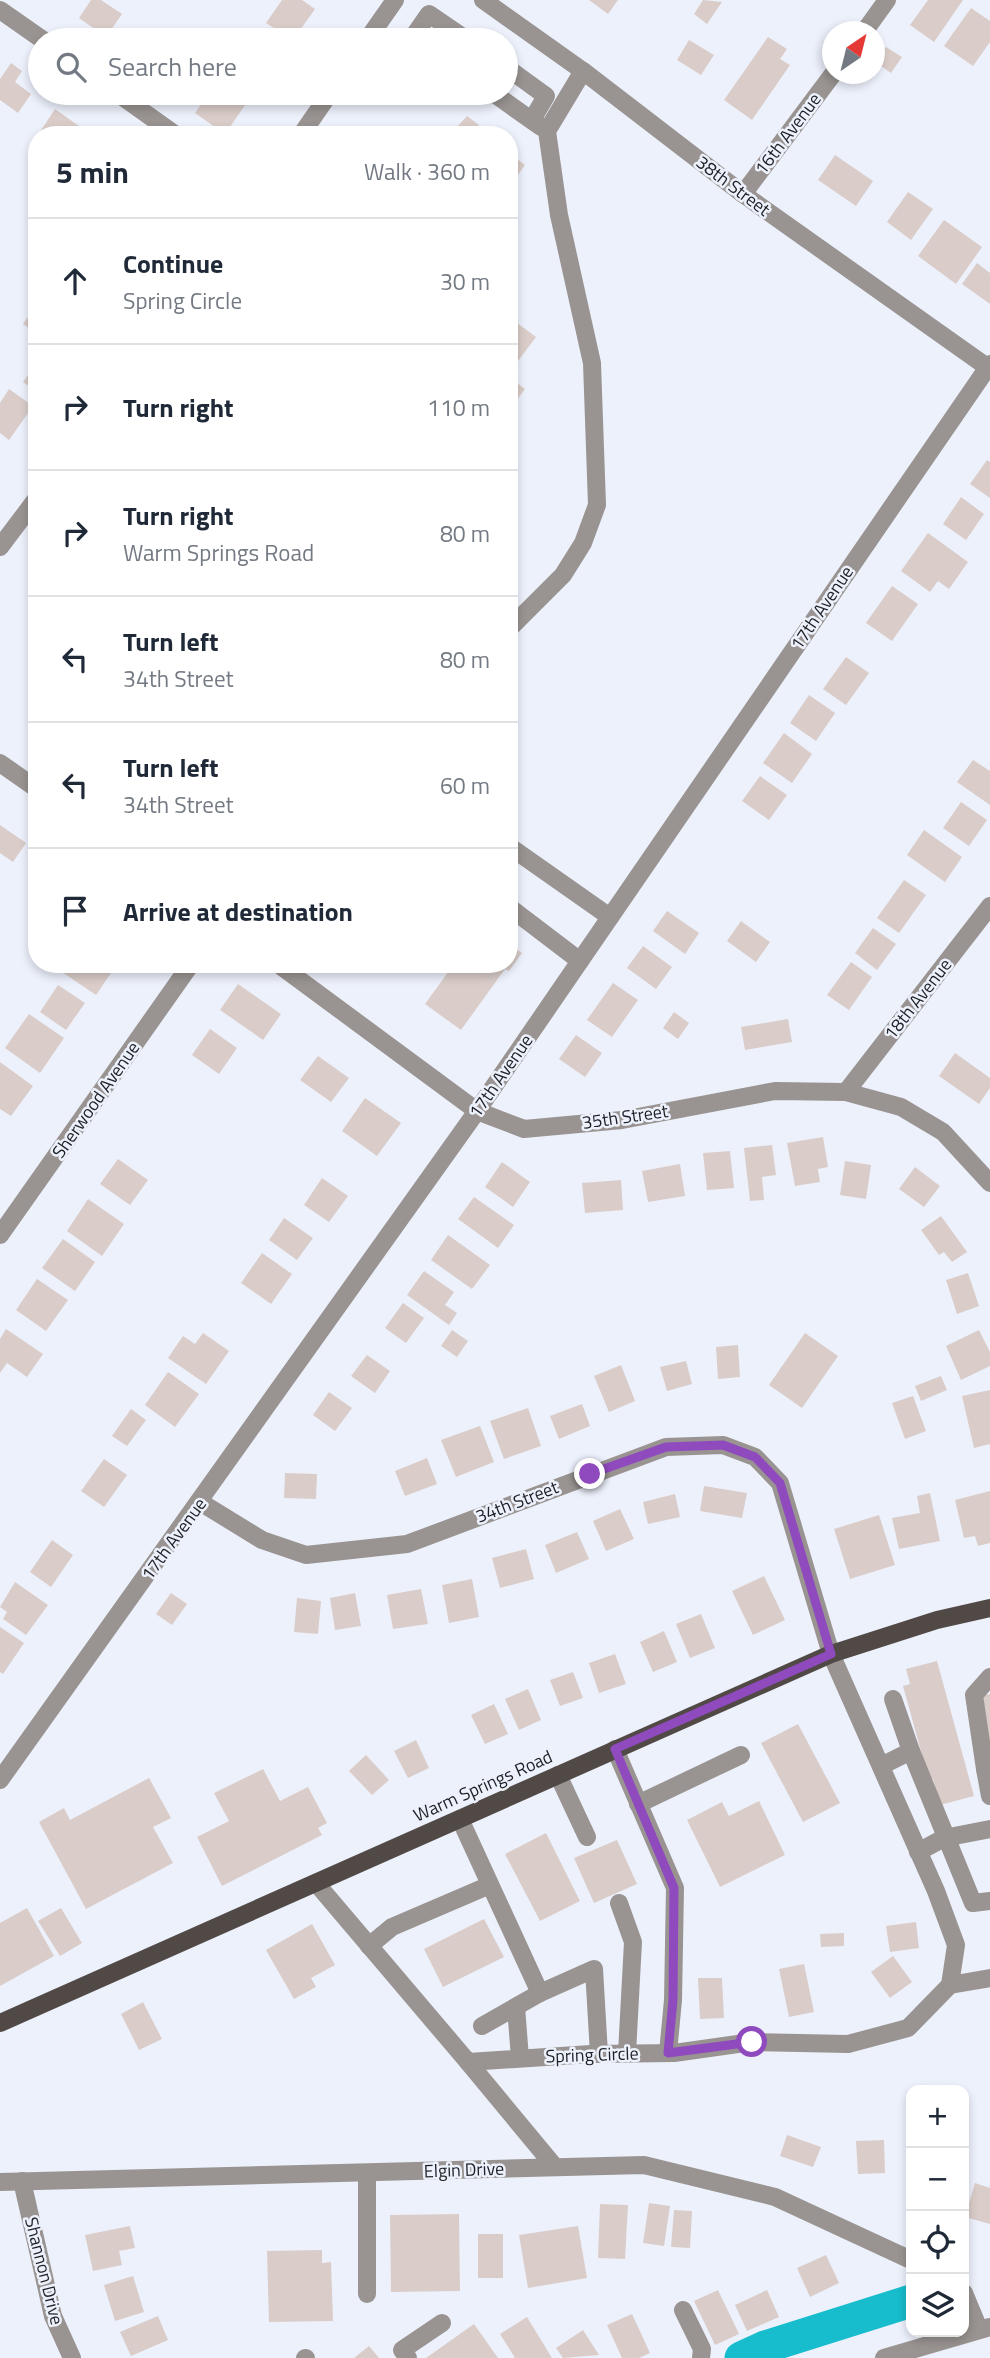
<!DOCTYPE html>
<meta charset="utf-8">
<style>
body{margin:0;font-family:"Titillium Web",sans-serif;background:#f6f6f7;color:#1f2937}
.controls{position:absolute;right:21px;bottom:21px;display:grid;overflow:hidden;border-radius:14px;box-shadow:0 4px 10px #0003}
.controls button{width:63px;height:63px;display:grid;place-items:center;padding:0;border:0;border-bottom:2px solid #e0e1e3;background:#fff;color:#1f2937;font:35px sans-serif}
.compass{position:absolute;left:822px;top:21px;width:63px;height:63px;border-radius:50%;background:#fff;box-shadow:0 4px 10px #0003;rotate:35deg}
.stop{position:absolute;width:21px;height:21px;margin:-16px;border:5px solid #8f4abe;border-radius:50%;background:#fff}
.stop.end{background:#8f4abe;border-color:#fff;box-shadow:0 2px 7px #0008}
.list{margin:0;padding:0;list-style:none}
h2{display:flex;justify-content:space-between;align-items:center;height:91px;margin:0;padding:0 28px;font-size:30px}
h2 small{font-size:23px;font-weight:400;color:#747a83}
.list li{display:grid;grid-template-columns:46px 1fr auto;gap:21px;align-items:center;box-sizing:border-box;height:126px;padding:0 28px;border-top:2px solid #e0e1e3}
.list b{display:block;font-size:26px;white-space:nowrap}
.list p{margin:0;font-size:23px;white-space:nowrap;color:#747a83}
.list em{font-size:23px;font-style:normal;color:#747a83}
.icon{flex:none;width:38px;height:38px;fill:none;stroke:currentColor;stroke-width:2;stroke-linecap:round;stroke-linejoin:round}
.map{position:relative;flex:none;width:990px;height:2358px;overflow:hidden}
.search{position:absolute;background:#fff;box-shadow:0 4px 10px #0003;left:28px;top:28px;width:490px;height:77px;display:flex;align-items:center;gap:18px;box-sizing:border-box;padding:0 24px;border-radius:38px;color:#747a83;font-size:26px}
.panel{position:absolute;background:#fff;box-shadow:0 4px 10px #0003;left:28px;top:126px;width:490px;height:847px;border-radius:28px}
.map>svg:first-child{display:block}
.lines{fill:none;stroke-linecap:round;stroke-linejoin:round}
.river{stroke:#17bccd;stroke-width:33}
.building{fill:#dacdc9}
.minor{stroke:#999491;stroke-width:18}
.major{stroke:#514945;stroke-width:18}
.route{stroke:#8f4abe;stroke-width:9}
.labels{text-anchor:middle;stroke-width:5;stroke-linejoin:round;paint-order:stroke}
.street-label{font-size:18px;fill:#1f2024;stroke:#edf1fc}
</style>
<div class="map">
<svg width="990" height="2358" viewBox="0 0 990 2358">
<rect width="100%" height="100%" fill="#edf1fc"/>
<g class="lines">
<path class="river" d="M741 2358 765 2347 911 2301"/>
</g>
<g class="building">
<path d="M91 0H101L122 14 106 37 79 18Z"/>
<path d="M282 0H302L315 9 293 40 266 23Z"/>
<path d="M589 0H618L608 14Z"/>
<path d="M703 0 722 2 707 24 694 14Z"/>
<path d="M928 0H963L934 42 910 25Z"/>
<path d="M971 8 990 21V42L973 66 944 46Z"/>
<path d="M768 37 787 49 780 59 790 65 752 120 724 100Z"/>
<path d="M689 40 714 55 701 75 677 60Z"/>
<path d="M886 47 902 57 891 73 875 62Z"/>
<path d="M11 63 22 71 15 82 31 94 18 113 0 100V79Z"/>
<path d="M209 93H243L250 98 225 134 195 113Z"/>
<path d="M55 109 86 131 84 135H38Z"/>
<path d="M467 116 479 125 476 128 485 135H450Z"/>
<path d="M509 153 525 165 509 187Z"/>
<path d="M835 155 873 181 856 206 818 180Z"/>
<path d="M908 192 933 209 911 240 887 222Z"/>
<path d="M944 220 982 247 956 284 918 256Z"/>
<path d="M977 263 990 273V304L962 284Z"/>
<path d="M37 304V334L23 324Z"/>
<path d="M509 317 536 337 509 373Z"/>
<path d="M37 363V392L23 382Z"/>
<path d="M509 377 525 389 509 410Z"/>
<path d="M9 389 33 406 9 440 0 433V403Z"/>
<path d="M987 460 990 462V498L970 484Z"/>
<path d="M961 497 984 514 966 540 943 524Z"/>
<path d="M928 533 968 562 949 589 938 581 930 592 901 571Z"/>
<path d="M892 586 918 604 892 641 866 623Z"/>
<path d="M846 657 869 673 846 705 823 689Z"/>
<path d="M809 695 835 713 816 741 790 723Z"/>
<path d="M784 733 812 754 792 783 763 763Z"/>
<path d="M973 760 990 771V805L957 782Z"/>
<path d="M760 776 787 795 769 820 742 801Z"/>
<path d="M961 802 987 820 969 846 943 828Z"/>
<path d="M0 825 26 843 13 862 0 853Z"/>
<path d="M924 830 962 857 945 882 907 855Z"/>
<path d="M904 880 926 895 899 933 877 918Z"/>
<path d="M667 911 699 933 685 954 653 931Z"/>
<path d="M741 921 770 942 756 962 727 941Z"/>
<path d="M873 928 896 944 877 970 855 953Z"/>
<path d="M509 944 522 953 509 971 505 969 461 1030 425 1004 454 964H509Z"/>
<path d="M643 946 672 967 656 989 627 968Z"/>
<path d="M851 962 872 977 849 1010 827 995Z"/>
<path d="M50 964H117L96 995Z"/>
<path d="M613 983 638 1000 612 1037 587 1020Z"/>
<path d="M238 984 281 1014 263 1040 220 1010Z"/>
<path d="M58 985 85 1003 66 1030 40 1012Z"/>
<path d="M674 1012 689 1023 678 1039 663 1028Z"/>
<path d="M29 1014 64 1038 40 1073 5 1048Z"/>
<path d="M788 1019 792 1042 745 1050 741 1027Z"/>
<path d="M210 1029 237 1048 219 1074 192 1055Z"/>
<path d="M576 1035 602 1053 585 1077 559 1059Z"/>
<path d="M955 1053 990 1078V1088L979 1104 939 1076Z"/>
<path d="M318 1056 349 1078 331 1102 300 1080Z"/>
<path d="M0 1062 33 1086 11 1116 0 1109Z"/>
<path d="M365 1098 401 1123 377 1156 342 1131Z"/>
<path d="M823 1137 828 1167 818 1169 820 1182 795 1186 787 1143Z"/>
<path d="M772 1145 776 1175 762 1177 764 1200 750 1201 744 1148Z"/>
<path d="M730 1151 734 1188 707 1190 703 1153Z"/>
<path d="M118 1159 148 1180 130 1205 100 1184Z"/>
<path d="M845 1161 871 1165 866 1199 840 1195Z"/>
<path d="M502 1162 530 1182 513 1207 485 1187Z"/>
<path d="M680 1164 685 1196 648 1202 642 1171Z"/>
<path d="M915 1167 940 1186 924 1207 899 1189Z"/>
<path d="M322 1178 348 1196 329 1222 304 1205Z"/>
<path d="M621 1180 623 1210 585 1213 582 1183Z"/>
<path d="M474 1197 514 1225 498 1248 458 1219Z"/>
<path d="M88 1199 124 1224 102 1256 67 1231Z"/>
<path d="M941 1216 967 1252 952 1262 944 1252 939 1255 921 1230Z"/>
<path d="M284 1218 313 1238 297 1260 269 1240Z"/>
<path d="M448 1235 490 1265 472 1289 431 1260Z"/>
<path d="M63 1239 95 1262 75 1291 42 1268Z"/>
<path d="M262 1253 292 1274 271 1304 241 1283Z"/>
<path d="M424 1271 454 1292 445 1305 457 1313 449 1325 407 1295Z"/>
<path d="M968 1273 979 1306 957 1314 946 1280Z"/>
<path d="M37 1279 68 1300 46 1331 16 1310Z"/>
<path d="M403 1303 424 1318 406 1343 385 1328Z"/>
<path d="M6 1329 43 1354 27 1377 7 1363 0 1373V1339Z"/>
<path d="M452 1330 468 1341 457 1357 441 1346Z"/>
<path d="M979 1330 990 1352V1366L961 1380 946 1346Z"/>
<path d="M203 1333 229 1351 206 1384 168 1358 183 1336 195 1344Z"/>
<path d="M805 1333 838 1356 802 1408 769 1385Z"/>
<path d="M738 1345 740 1377 718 1379 716 1347Z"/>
<path d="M367 1355 390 1371 375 1393 351 1376Z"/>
<path d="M686 1361 692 1384 667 1391 660 1367Z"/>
<path d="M621 1365 635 1401 609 1412 594 1376Z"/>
<path d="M168 1372 199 1394 175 1427 145 1405Z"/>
<path d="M941 1376 947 1390 921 1401 915 1386Z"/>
<path d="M990 1390V1444L974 1448 962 1396Z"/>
<path d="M329 1392 352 1408 335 1431 313 1415Z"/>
<path d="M913 1396 926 1431 905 1439 892 1403Z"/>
<path d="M582 1404 590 1426 559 1439 550 1416Z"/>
<path d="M528 1408 541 1446 504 1459 490 1421Z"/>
<path d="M131 1409 146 1420 127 1446 112 1436Z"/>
<path d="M480 1426 494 1462 456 1477 441 1440Z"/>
<path d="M427 1458 437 1484 405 1496 395 1471Z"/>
<path d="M104 1459 127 1475 104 1507 81 1491Z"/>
<path d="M285 1473 317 1474 316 1499 284 1498Z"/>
<path d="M704 1486 747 1493 742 1518 700 1511Z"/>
<path d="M990 1491V1543L978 1546 975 1536 964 1538 955 1500Z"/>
<path d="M930 1493 940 1541 899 1549 892 1518 920 1513 917 1496Z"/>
<path d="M675 1494 680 1517 648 1524 643 1502Z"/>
<path d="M620 1509 634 1539 606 1551 593 1521Z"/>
<path d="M879 1515 895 1565 850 1579 834 1529Z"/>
<path d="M577 1532 589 1559 556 1573 545 1545Z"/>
<path d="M52 1540 73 1555 51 1587 30 1572Z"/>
<path d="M526 1549 534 1579 500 1588 492 1558Z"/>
<path d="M764 1576 785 1620 753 1635 732 1591Z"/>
<path d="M472 1579 479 1617 449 1623 442 1585Z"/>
<path d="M15 1582 48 1605 26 1635 3 1619 7 1612 0 1607Z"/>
<path d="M421 1589 428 1624 393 1629 387 1595Z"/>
<path d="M171 1593 187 1604 172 1625 156 1614Z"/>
<path d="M355 1593 361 1626 335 1630 330 1598Z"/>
<path d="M297 1598 321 1601 318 1634 294 1632Z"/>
<path d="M701 1614 715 1648 690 1658 676 1624Z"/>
<path d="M0 1627 24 1643 3 1674 0 1672Z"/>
<path d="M664 1631 677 1662 653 1672 640 1642Z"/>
<path d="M615 1654 626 1684 599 1693 589 1663Z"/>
<path d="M937 1661 974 1796 940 1805 933 1779 929 1780 903 1686 910 1684 906 1669Z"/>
<path d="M573 1672 583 1698 560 1706 550 1680Z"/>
<path d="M528 1689 541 1720 519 1730 505 1699Z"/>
<path d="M990 1694V1743H988L981 1695Z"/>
<path d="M494 1704 508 1734 485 1744 471 1715Z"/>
<path d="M798 1724 840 1803 803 1822 761 1743Z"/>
<path d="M416 1740 429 1768 408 1778 394 1751Z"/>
<path d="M366 1755 389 1780 372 1795 349 1771Z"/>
<path d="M263 1769 280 1801 308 1787 327 1823 318 1828 322 1835 222 1886 197 1837 229 1821 214 1793Z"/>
<path d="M149 1778 171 1818 153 1827 173 1863 86 1909 39 1822 64 1808 70 1820Z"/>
<path d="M759 1801 785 1855 720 1887 687 1820 722 1802 729 1816Z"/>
<path d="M546 1833 580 1901 540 1921 505 1854Z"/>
<path d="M617 1840 637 1884 594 1903 574 1858Z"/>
<path d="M27 1908 54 1956 0 1986V1923Z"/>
<path d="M61 1908 82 1943 60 1956 38 1921Z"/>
<path d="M484 1919 504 1957 443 1987 424 1949Z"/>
<path d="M916 1922 919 1948 890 1952 886 1926Z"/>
<path d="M312 1924 335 1965 311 1978 316 1987 294 1999 266 1950Z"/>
<path d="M844 1933V1946L821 1947 820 1934Z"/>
<path d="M893 1956 912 1982 890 1998 871 1972Z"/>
<path d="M804 1964 814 2012 789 2017 779 1969Z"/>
<path d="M698 1978H722L724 2018 700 2019Z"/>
<path d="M143 2002 162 2039 139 2050 121 2014Z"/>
<path d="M787 2135 821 2147 813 2167 780 2156Z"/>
<path d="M884 2140 885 2173 858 2174 856 2141Z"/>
<path d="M975 2183 990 2188V2224L965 2217Z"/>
<path d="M649 2203 670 2206 664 2246 643 2243Z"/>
<path d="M600 2204 628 2205 625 2259 598 2258Z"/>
<path d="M674 2210 692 2211 690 2248 671 2247Z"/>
<path d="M459 2214 460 2291 391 2292 390 2215Z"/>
<path d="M130 2226 135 2248 119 2251 122 2265 93 2271 85 2235Z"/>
<path d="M578 2226 587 2278 528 2288 519 2235Z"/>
<rect x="478" y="2234" width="25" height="44"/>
<path d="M322 2250V2263L331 2262 333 2321 269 2322 267 2251Z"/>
<path d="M826 2255 839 2283 810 2297 797 2268Z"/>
<path d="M133 2276 144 2312 115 2321 104 2285Z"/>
<path d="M718 2290 739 2334 715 2345 694 2301Z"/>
<path d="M767 2290 779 2317 747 2331 735 2305Z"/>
<path d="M632 2314 650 2353 639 2358H622L607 2325Z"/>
<path d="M158 2316 168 2340 131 2356 120 2332Z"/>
<path d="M527 2317 552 2358H515L500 2334Z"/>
<path d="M474 2324 498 2358H426Z"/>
<path d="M583 2330 599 2355 563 2358 556 2348Z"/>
<path d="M369 2346 379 2358H354Z"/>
</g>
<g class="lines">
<g class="minor">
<path d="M483 0 583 71 743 194 987 367"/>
<path d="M0 10 43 40"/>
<path d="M864 32 887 0"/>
<path d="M367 40 395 0"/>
<path d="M417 40 413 37 429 14 467 40"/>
<path d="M506 67 546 96 532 120"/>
<path d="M117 93 176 135"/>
<path d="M493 93 541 127"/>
<path d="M301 135 330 93"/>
<path d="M743 194 833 74"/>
<path d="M0 547 37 498"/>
<path d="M509 629 563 575 583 543 597 505 592 363 559 215 547 131 583 71"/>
<path d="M0 763 37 789"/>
<path d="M509 846 610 917"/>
<path d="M509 907 580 961"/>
<path d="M278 964 477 1111 524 1129 622 1120 775 1091 846 1092 901 1107 943 1132 990 1183"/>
<path d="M846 1092 990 906"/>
<path d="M0 1235 191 964"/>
<path d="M200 1502 262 1540 306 1555 407 1544 666 1447 723 1445 755 1457 780 1483 831 1654 936 1891 956 1945 950 1985 908 2028 848 2044 752 2042 674 2053 591 2054 468 2062 316 1883"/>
<path d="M615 1749 675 1888 673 2000 668 2053"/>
<path d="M911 1751 973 1903 990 1901"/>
<path d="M881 1766 911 1751 893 1699"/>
<path d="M990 1768 985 1769 990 1796"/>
<path d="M985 1769 974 1695 990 1677"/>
<path d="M558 1775 587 1837"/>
<path d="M0 1780 477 1111 990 364"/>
<path d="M638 1804 741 1755"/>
<path d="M460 1819 540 1993"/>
<path d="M918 1852 944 1838 990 1829"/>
<path d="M619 1903 633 1942 627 2053"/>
<path d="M369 1946 392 1927 490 1885"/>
<path d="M950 1985 990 1978"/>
<path d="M516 2007 520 2058"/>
<path d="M482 2026 540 1993 594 1969 599 2054"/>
<path d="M468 2062 555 2167"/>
<path d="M367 2174V2294"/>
<path d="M22 2181 53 2316 72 2358"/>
<path d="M0 2182 644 2165 775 2197 911 2260"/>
<path d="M964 2293 979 2329"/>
<path d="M683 2310 702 2349 701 2358"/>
<path d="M305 2358H306"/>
<path d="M408 2358 402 2350 442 2323"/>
<path d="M884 2358 990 2327"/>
</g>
<path class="major" d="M0 2023 831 1654 937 1620 990 1608"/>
</g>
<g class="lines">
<path class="route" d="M590 1474 666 1447 723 1445 755 1457 780 1483 831 1654 615 1749 674 1888 673 2000 668 2053 752 2042"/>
</g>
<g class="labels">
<g class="street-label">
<text transform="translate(788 134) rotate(-53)" y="6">16th Avenue</text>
<text transform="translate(733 186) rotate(37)" y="6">38th Street</text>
<text transform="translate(822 608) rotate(-56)" y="6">17th Avenue</text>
<text transform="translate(918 999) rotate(-52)" y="6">18th Avenue</text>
<text transform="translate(501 1076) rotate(-55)" y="6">17th Avenue</text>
<text transform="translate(96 1100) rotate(-55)" y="6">Sherwood Avenue</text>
<text transform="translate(625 1117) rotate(-8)" y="6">35th Street</text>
<text transform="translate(517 1502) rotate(-21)" y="6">34th Street</text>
<text transform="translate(174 1539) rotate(-54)" y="6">17th Avenue</text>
<text transform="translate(483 1786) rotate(-24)" y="6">Warm Springs Road</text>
<text transform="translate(592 2055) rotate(-2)" y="6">Spring Circle</text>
<text transform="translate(464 2170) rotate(-2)" y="6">Elgin Drive</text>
<text transform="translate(44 2271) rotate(76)" y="6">Shannon Drive</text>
</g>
</g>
</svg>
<div class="controls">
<button>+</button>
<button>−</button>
<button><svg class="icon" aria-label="locate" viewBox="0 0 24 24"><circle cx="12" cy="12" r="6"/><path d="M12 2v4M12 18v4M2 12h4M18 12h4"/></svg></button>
<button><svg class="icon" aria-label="layers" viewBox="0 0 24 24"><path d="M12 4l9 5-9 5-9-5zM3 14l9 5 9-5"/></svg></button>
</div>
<svg class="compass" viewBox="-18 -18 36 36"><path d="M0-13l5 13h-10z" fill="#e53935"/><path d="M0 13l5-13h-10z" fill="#747a83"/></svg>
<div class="stop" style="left:752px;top:2042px"></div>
<div class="stop end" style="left:590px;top:1474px"></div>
<div class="search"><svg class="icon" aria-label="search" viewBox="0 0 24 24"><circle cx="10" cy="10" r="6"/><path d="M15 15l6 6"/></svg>Search here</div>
<section class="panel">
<h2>5 min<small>Walk · 360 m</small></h2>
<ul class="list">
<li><svg class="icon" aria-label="ahead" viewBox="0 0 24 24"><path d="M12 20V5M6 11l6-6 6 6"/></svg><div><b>Continue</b><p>Spring Circle</p></div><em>30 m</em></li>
<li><svg class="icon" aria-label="right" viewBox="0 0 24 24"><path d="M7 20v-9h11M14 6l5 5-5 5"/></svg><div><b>Turn right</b></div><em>110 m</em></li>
<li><svg class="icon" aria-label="right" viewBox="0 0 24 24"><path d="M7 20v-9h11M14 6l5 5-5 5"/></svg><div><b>Turn right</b><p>Warm Springs Road</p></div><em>80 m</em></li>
<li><svg class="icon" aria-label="left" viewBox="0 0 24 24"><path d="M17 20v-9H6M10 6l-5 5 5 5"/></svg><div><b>Turn left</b><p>34th Street</p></div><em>80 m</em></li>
<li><svg class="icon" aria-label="left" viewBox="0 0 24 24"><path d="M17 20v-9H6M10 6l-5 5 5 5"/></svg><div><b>Turn left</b><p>34th Street</p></div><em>60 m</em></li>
<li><svg class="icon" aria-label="arrive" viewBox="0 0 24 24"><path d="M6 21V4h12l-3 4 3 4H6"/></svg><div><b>Arrive at destination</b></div></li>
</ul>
</section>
</div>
